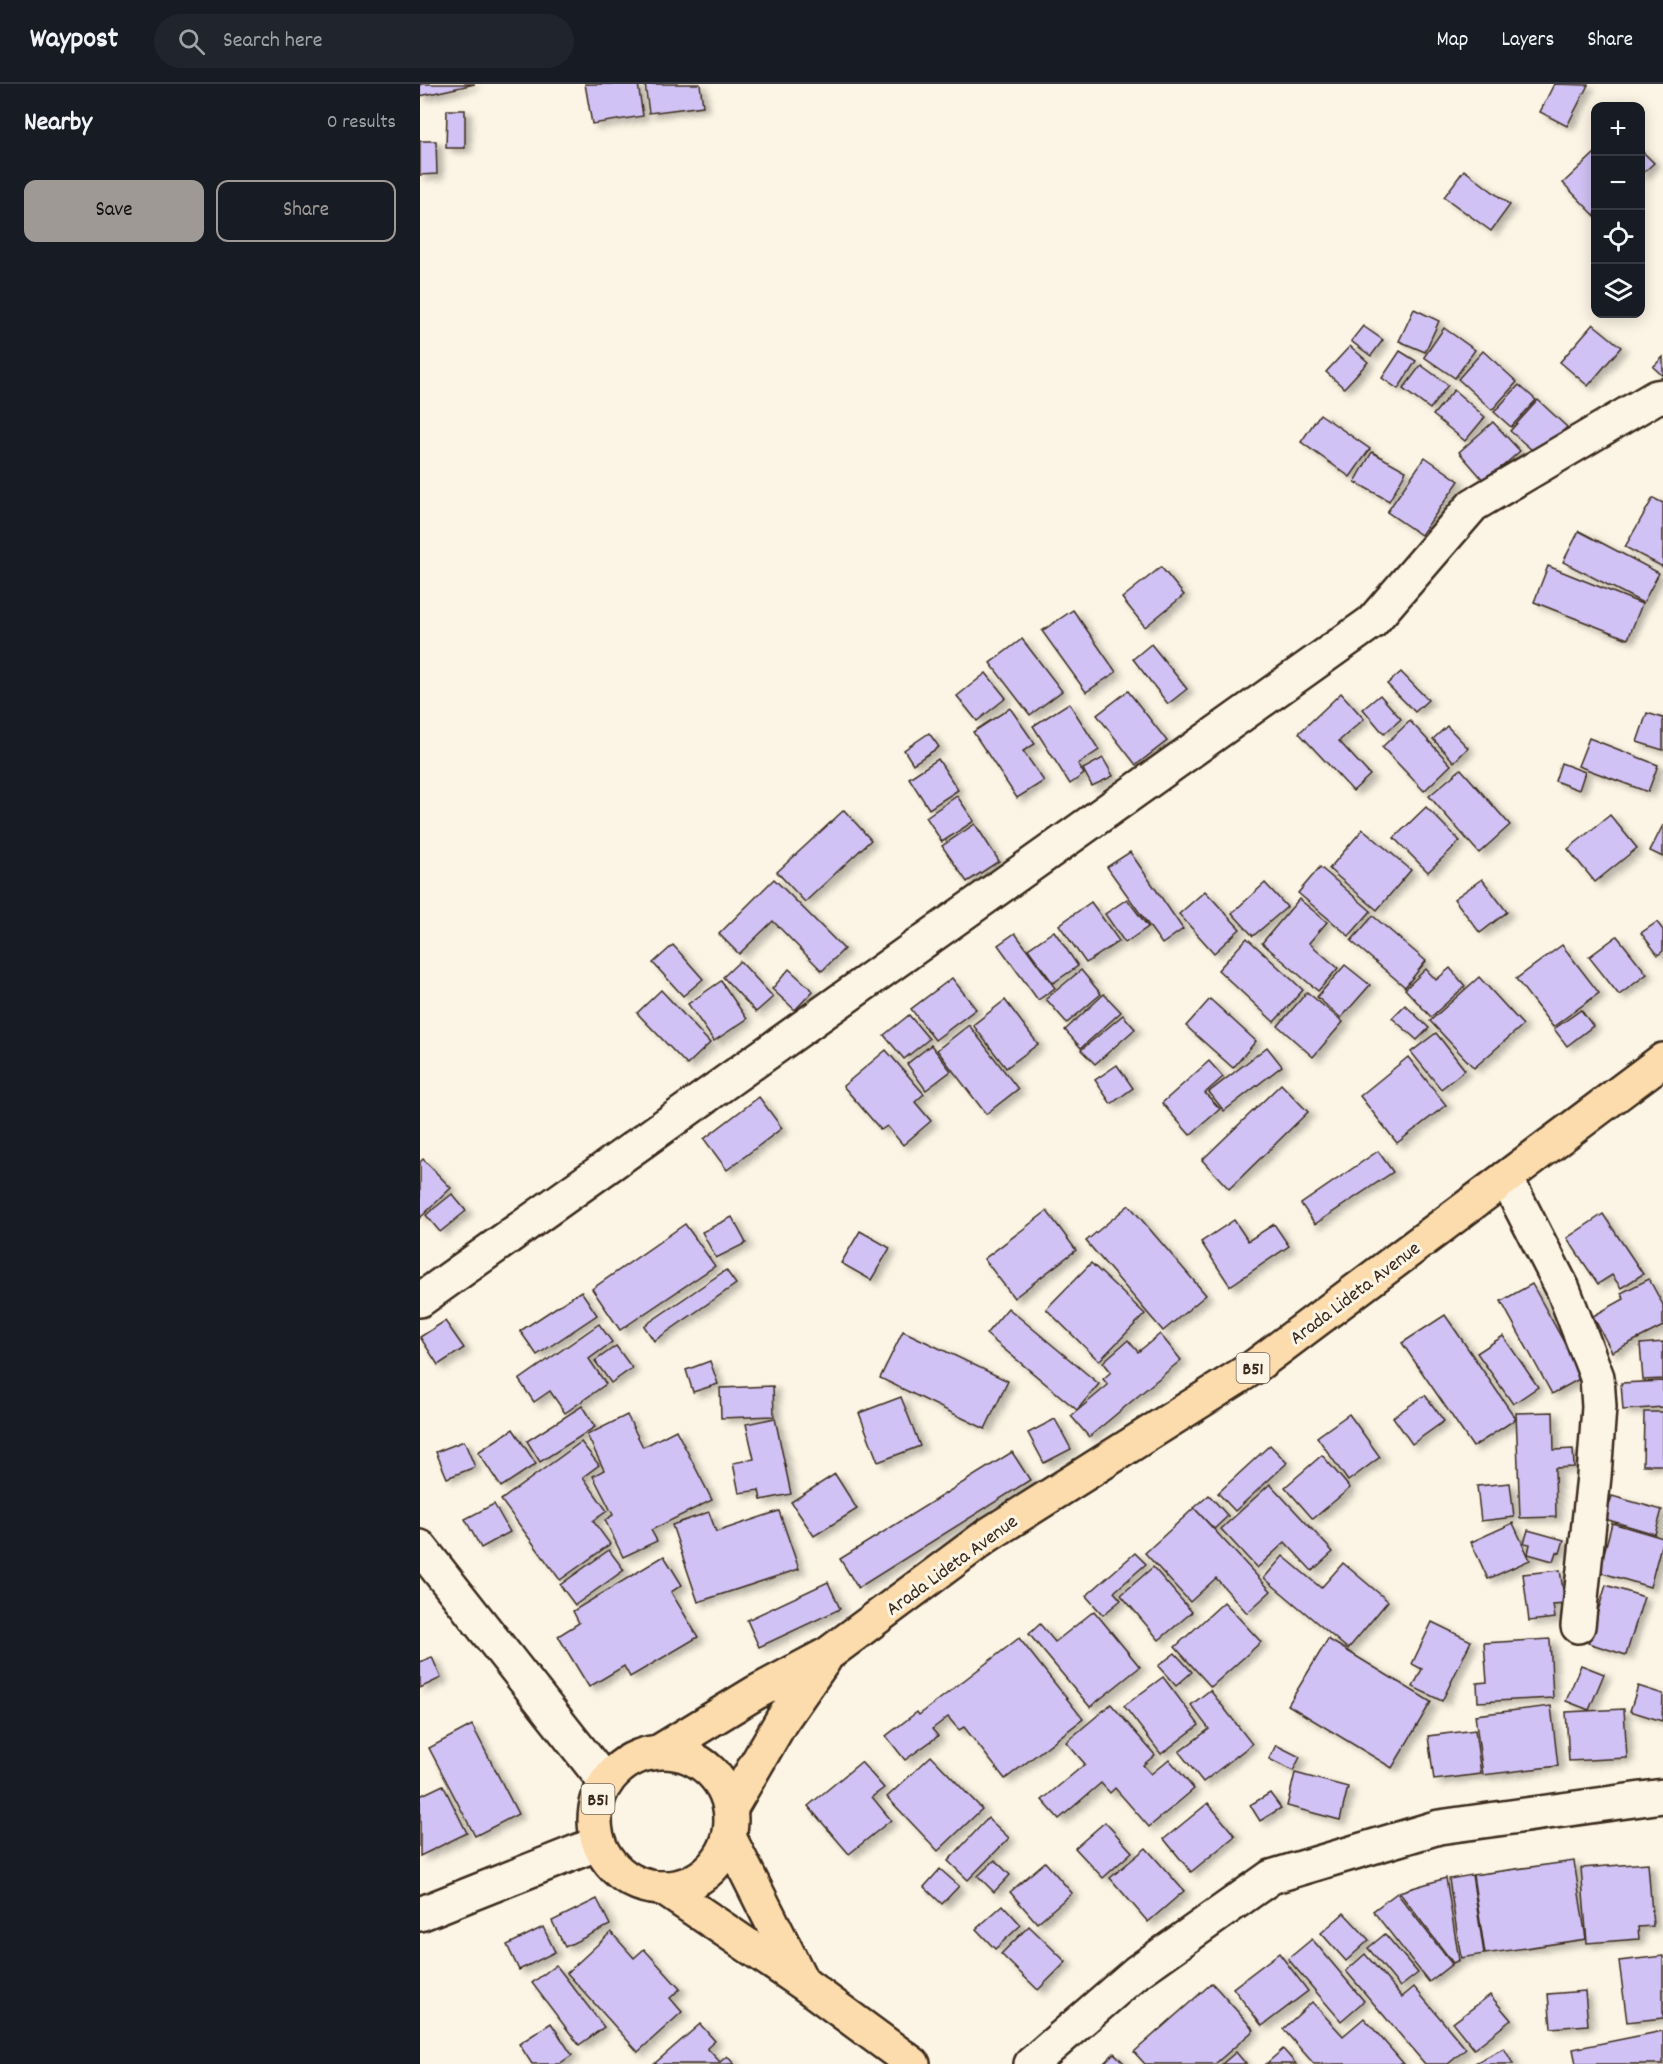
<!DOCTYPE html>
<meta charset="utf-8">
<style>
body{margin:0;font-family:Dekko,sans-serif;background:#20242c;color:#f1f3f6}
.controls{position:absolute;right:18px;top:18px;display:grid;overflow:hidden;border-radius:12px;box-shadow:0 3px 15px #0003}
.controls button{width:54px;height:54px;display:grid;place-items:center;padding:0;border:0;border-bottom:2px solid #363941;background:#171b24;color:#f1f3f6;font:30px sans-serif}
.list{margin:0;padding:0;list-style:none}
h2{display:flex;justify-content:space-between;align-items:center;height:78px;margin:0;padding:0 24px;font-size:26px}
h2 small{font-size:20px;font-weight:400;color:#9ea1a6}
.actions{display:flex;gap:12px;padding:18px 24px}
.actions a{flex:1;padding:14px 0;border:2px solid #9f9995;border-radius:12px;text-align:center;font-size:21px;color:#9f9995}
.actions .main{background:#9f9995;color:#111}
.icon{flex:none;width:33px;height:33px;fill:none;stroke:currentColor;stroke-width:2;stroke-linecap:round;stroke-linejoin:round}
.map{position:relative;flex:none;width:1243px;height:1980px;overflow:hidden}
header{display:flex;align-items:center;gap:36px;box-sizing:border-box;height:84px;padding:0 30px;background:#171b24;border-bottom:2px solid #363941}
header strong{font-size:28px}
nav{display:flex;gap:33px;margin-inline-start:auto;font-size:21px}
.search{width:420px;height:54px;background:#20242c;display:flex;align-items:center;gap:15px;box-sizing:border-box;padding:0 21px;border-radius:33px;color:#9ea1a6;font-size:22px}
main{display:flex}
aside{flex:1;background:#171b24}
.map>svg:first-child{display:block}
.building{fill:#d0c2f4;stroke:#3b2a1e;stroke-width:1.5;filter:url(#shadow)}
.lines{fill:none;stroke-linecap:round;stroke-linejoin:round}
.minor-casing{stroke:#3b2a1e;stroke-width:38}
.highway-casing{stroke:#3b2a1e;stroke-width:38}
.minor{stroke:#fcf5e5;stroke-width:33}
.highway{stroke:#fcdcac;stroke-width:33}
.labels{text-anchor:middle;stroke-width:6;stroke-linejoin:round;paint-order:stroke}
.shield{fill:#fcf5e5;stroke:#75675a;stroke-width:1.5}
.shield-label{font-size:18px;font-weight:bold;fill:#3b2a1e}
.street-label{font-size:20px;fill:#3b2a1e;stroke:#fcf5e5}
</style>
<header>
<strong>Waypost</strong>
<div class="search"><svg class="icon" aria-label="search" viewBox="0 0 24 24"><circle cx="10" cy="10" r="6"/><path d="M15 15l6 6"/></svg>Search here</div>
<nav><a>Map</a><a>Layers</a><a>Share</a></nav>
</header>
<main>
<aside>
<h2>Nearby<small>0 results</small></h2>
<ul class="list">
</ul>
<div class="actions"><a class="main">Save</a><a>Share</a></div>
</aside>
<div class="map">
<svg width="1243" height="1980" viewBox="0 0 1243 1980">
<defs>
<filter id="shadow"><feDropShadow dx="6" dy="4" stdDeviation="3" flood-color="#0004"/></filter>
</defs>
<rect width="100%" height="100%" fill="#fcf5e5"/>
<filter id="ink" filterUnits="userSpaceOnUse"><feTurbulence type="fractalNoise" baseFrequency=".0167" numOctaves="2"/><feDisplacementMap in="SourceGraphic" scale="12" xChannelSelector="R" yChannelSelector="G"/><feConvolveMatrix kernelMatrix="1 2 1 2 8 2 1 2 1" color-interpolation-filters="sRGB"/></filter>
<g filter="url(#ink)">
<g class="building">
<path d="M0 0H55L0 12Z"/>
<path d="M165 0H218L223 32 172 40Z"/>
<path d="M225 0H280L283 22 229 29Z"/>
<path d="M1134 0 1168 1 1147 42 1120 28Z"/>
<path d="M27 26H45V64H26Z"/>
<path d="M0 57H16L17 90 0 91Z"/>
<path d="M1220 65 1234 79 1220 92Z"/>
<path d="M1176 68V133L1143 99Z"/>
<path d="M1044 86 1090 121 1071 147 1024 113Z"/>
<path d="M994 225 1019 237 1005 268 979 257Z"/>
<path d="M1173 240 1201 263 1168 302 1140 278Z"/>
<path d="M943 242 963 256 951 272 931 257Z"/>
<path d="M1024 244 1055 266 1035 294 1004 273Z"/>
<path d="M930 262 948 278 924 304 906 288Z"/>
<path d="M980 267 996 277 978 305 962 294Z"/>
<path d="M1063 267 1097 298 1072 326 1038 295Z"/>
<path d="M1243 273V292L1233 283Z"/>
<path d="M1001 281 1028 301 1010 325 983 305Z"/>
<path d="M1099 301 1116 316 1091 343 1074 328Z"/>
<path d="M1034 306 1065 333 1045 357 1013 331Z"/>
<path d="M1118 316 1147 343 1119 372 1090 347Z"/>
<path d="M900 330 950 365 930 393 881 358Z"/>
<path d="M1073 338 1100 367 1065 398 1039 368Z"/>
<path d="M952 368 986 387 969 417 935 398Z"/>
<path d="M1005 373 1039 397 1001 451 967 428Z"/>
<path d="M1233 414 1243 419V483L1205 463Z"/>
<path d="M1159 447 1239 489 1223 519 1143 478Z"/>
<path d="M1128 482 1222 520 1208 555 1114 518Z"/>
<path d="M741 483 764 511 725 543 702 514Z"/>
<path d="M653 526 696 588 666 608 622 547Z"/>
<path d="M602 555 642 607 610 631 570 579Z"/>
<path d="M731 560 767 605 748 620 713 575Z"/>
<path d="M981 588 1008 616 995 628 967 600Z"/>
<path d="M566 589 586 614 557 637 537 612Z"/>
<path d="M708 607 747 657 716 681 677 631Z"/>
<path d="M921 609 944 635 919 657 950 691 933 707 879 649Z"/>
<path d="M960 611 981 635 964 650 943 625Z"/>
<path d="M649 619 679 666 658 680 664 690 650 700 613 642Z"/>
<path d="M590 624 615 660 603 667 624 697 597 714 553 648Z"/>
<path d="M1227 629 1243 634V666L1217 658Z"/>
<path d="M990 637 1031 681 1004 707 962 663Z"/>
<path d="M1027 642 1048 664 1034 678 1013 655Z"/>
<path d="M509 649 519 663 493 680 484 666Z"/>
<path d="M1169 654 1238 681 1228 708 1158 682Z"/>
<path d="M683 674 693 692 672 702 663 685Z"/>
<path d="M518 675 538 706 509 725 489 694Z"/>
<path d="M1141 679 1165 688 1159 706 1135 697Z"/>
<path d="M1041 685 1090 741 1059 769 1009 712Z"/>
<path d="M537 712 554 737 522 758 506 733Z"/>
<path d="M1006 723 1040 757 1008 788 974 754Z"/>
<path d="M424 726 451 756 385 818 357 788Z"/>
<path d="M1190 731 1217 764 1175 798 1148 765Z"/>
<path d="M555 740 579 777 547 798 522 762Z"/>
<path d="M1243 741V773L1230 767Z"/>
<path d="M943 745 991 786 957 826 909 785Z"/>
<path d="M710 768 763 845 742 860 687 783Z"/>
<path d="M900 783 951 827 929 852 878 809Z"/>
<path d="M354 795 424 865 402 887 353 837 319 870 299 850Z"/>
<path d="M1062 795 1087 828 1060 849 1034 815Z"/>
<path d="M845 799 867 823 833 852 812 829Z"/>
<path d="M785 807 820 845 794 869 759 830Z"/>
<path d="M707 815 728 843 705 859 685 830Z"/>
<path d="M879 815 907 838 889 859 918 884 898 907 842 859Z"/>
<path d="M671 818 699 857 666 879 639 841Z"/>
<path d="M953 832 1006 877 985 903 931 857Z"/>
<path d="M1237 838 1243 846V867L1238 871 1221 849Z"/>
<path d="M634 847 658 882 633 899 608 865Z"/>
<path d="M595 849 635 904 618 916 578 861Z"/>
<path d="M1197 852 1227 890 1199 911 1169 873Z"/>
<path d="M827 854 883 906 854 938 798 886Z"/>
<path d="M253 861 283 895 263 912 233 879Z"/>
<path d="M1142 861 1179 909 1133 943 1096 895Z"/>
<path d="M320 877 353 913 336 928 303 893Z"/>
<path d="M925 881 950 901 921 934 897 913Z"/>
<path d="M1030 884 1045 902 1011 933 985 905 1006 885 1016 896Z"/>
<path d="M369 885 393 907 375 926 352 905Z"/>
<path d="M661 886 681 910 647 939 626 915Z"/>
<path d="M1059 893 1103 941 1054 984 1010 937Z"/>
<path d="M532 894 556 925 515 956 491 925Z"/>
<path d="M301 897 327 935 294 957 268 920Z"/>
<path d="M241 906 290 959 267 981 217 929Z"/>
<path d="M887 908 923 938 893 973 858 942Z"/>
<path d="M684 910 701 928 661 964 645 946Z"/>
<path d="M790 915 836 957 813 984 766 942Z"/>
<path d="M585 916 618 960 586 984 553 941Z"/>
<path d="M985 921 1009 944 997 956 972 934Z"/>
<path d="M1161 926 1173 942 1147 962 1134 945Z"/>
<path d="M489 931 509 955 484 975 464 951Z"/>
<path d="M703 931 715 945 675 980 661 966Z"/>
<path d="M549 941 598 1005 566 1030 517 966Z"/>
<path d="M1016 949 1045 986 1021 1005 991 968Z"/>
<path d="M511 961 531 987 506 1006 487 980Z"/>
<path d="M847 963 862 982 804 1027 789 1008Z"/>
<path d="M466 966 504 1010 495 1018 511 1037 483 1061 467 1042 461 1046 423 1002Z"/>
<path d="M988 973 1026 1021 977 1059 940 1012Z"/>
<path d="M789 977 803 993 785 1009 800 1025 770 1051 742 1019Z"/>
<path d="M697 981 713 1004 691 1020 675 996Z"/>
<path d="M861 1000 888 1028 809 1105 782 1076Z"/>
<path d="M339 1013 362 1044 307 1086 284 1055Z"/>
<path d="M958 1067 973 1088 895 1140 881 1120Z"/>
<path d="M3 1075 31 1104 0 1134V1078Z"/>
<path d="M32 1110 46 1127 20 1148 6 1131Z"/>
<path d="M709 1121 786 1211 743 1247 666 1157Z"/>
<path d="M627 1127 656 1166 594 1214 564 1175Z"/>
<path d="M1183 1130 1223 1190 1201 1204 1192 1191 1178 1200 1147 1154Z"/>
<path d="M312 1133 326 1159 296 1174 282 1148Z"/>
<path d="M814 1136 828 1157 854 1140 869 1162 810 1202 781 1158Z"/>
<path d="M265 1140 295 1182 200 1246 172 1205Z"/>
<path d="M440 1147 470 1164 451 1196 421 1179Z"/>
<path d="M671 1179 725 1230 679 1277 626 1225Z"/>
<path d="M306 1186 316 1200 234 1257 224 1242Z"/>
<path d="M1229 1195 1243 1221V1242L1192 1268 1173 1232 1204 1215 1201 1209Z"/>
<path d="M1112 1200 1163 1293 1132 1310 1081 1217Z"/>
<path d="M161 1207 177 1231 117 1271 100 1247Z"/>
<path d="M588 1224 679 1300 657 1326 566 1250Z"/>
<path d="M1025 1231 1096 1335 1053 1363 982 1259Z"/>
<path d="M25 1237 44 1264 18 1281 0 1253Z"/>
<path d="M179 1240 192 1258 169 1275 186 1300 145 1329 130 1307 114 1318 99 1296Z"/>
<path d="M483 1247 588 1297 565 1345 460 1294Z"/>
<path d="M740 1250 761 1276 669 1353 651 1332 688 1301 683 1295 691 1288 683 1278 708 1256 718 1268Z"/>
<path d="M1083 1252 1118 1303 1093 1320 1057 1269Z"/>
<path d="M1243 1258V1295L1223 1296 1220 1260Z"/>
<path d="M196 1262 212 1284 191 1299 175 1277Z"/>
<path d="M290 1277 298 1300 273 1308 266 1286Z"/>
<path d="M1243 1297V1323L1203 1326 1201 1299Z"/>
<path d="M353 1302 354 1332 301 1334 300 1304Z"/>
<path d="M1005 1311 1024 1337 992 1360 973 1333Z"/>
<path d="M481 1313 500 1362 458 1378 439 1329Z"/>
<path d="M162 1322 175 1343 120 1378 107 1357Z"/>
<path d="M1133 1328 1134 1366 1153 1365 1154 1383 1135 1384 1136 1433 1100 1434 1096 1329Z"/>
<path d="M1224 1328H1243V1381H1223Z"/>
<path d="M929 1330 960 1373 928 1397 897 1353Z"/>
<path d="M207 1331 223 1363 256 1346 292 1416 231 1446 237 1457 203 1473 185 1436 193 1431 173 1392 184 1386 167 1351Z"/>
<path d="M355 1334 371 1410 341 1416 339 1406 319 1409 313 1379 334 1375 326 1340Z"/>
<path d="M635 1335 651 1365 624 1379 608 1349Z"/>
<path d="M93 1345 116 1380 81 1403 58 1368Z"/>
<path d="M44 1357 55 1383 27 1394 16 1368Z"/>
<path d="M161 1358 179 1381 163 1393 187 1427 173 1437 190 1460 140 1496 81 1416Z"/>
<path d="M850 1361 867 1379 815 1427 798 1409Z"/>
<path d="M592 1368 610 1396 438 1504 420 1475Z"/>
<path d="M902 1371 930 1404 893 1435 865 1403Z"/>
<path d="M415 1390 437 1425 394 1452 371 1418Z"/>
<path d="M1090 1399 1094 1433 1061 1437 1057 1402Z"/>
<path d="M850 1400 913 1468 892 1487 865 1458 837 1484 801 1445Z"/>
<path d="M789 1411 808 1432 794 1445 774 1424Z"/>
<path d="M1192 1412 1242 1426 1235 1450 1185 1435Z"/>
<path d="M74 1420 90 1448 61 1464 45 1435Z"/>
<path d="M774 1424 851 1507 827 1529 796 1494 770 1518 725 1469Z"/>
<path d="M359 1427 379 1485 278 1518 252 1441 289 1428 296 1448Z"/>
<path d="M1093 1439 1110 1476 1068 1495 1051 1458Z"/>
<path d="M1192 1439 1243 1454 1230 1503 1179 1488Z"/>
<path d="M1108 1446 1144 1456 1140 1469 1136 1468 1133 1477 1108 1470 1110 1460 1104 1459Z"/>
<path d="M189 1466 204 1486 155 1521 140 1501Z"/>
<path d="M715 1469 726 1480 694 1508 701 1516 683 1531 666 1512Z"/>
<path d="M244 1472 262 1501 251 1508 278 1553 210 1593 204 1582 169 1603 138 1552 159 1539 153 1527Z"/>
<path d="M863 1472 901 1504 923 1479 968 1517 928 1565 844 1494Z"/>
<path d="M733 1483 772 1528 739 1556 701 1511Z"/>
<path d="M1140 1486 1145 1520 1133 1521 1135 1534 1109 1537 1103 1490Z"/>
<path d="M408 1498 420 1525 339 1563 327 1536Z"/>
<path d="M1186 1501 1224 1513 1206 1571 1168 1559Z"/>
<path d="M804 1518 841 1558 791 1603 755 1563Z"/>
<path d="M674 1527 720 1583 670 1623 609 1550 620 1540 635 1558Z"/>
<path d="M1012 1538 1051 1557 1022 1617 993 1603 1002 1585 992 1580Z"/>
<path d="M599 1554 663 1635 585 1695 544 1643 539 1646 528 1633 512 1645 518 1652 485 1676 466 1652 497 1628 499 1631Z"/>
<path d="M908 1555 1011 1618 972 1684 868 1621Z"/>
<path d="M1130 1555 1133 1614 1058 1618 1057 1599 1067 1598 1064 1559Z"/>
<path d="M755 1569 772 1588 756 1602 738 1582Z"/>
<path d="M12 1573 21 1594 0 1604V1578Z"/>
<path d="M1161 1581 1184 1590 1169 1626 1146 1617Z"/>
<path d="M743 1593 779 1641 741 1670 704 1622Z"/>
<path d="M1218 1602 1243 1610 1242 1637 1210 1627Z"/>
<path d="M790 1606 832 1660 783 1698 759 1668 789 1645 771 1621Z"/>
<path d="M691 1620 735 1671 723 1681 731 1690 749 1675 774 1705 729 1743 695 1704 690 1709 681 1699 639 1735 622 1716 665 1680 646 1658Z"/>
<path d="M1131 1622 1138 1682 1063 1691 1055 1631Z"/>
<path d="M1204 1625 1207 1674 1149 1677 1146 1628Z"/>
<path d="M52 1641 98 1730 55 1752 9 1664Z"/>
<path d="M1055 1646 1061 1690 1014 1696 1008 1652Z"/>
<path d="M856 1661 880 1673 873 1687 849 1675Z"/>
<path d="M511 1672 562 1725 518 1767 467 1713Z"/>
<path d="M441 1678 464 1704 452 1713 471 1736 429 1770 388 1722Z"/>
<path d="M875 1689 928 1703 920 1736 867 1722Z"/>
<path d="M23 1701 47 1749 0 1772V1712Z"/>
<path d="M850 1709 861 1724 840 1737 830 1721Z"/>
<path d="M788 1719 815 1752 771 1788 744 1755Z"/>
<path d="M568 1734 589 1754 548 1796 528 1777Z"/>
<path d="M685 1738 712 1768 683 1794 655 1764Z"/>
<path d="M726 1764 764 1807 728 1838 690 1794Z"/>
<path d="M575 1776 590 1791 574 1808 558 1792Z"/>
<path d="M1154 1777 1166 1855 1065 1870 1053 1791Z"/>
<path d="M625 1778 652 1809 617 1839 590 1808Z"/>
<path d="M1228 1779 1233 1842 1218 1843 1219 1855 1167 1859 1161 1784Z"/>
<path d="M520 1785 539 1802 522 1820 504 1803Z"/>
<path d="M1052 1791 1064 1870 1041 1874 1029 1795Z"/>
<path d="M1026 1794 1039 1876 1033 1879 979 1808Z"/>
<path d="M977 1809 1032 1880 1009 1898 953 1827Z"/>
<path d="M177 1815 190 1841 145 1863 132 1837Z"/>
<path d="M583 1821 601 1841 575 1865 556 1845Z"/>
<path d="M924 1829 949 1856 926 1877 901 1849Z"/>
<path d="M609 1842 646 1878 618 1906 581 1870Z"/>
<path d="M123 1843 135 1868 99 1886 87 1861Z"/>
<path d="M191 1848 214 1874 224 1865 260 1905 250 1914 262 1928 218 1968 147 1889Z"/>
<path d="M965 1850 998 1889 980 1903 948 1864Z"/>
<path d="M892 1855 944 1917 921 1937 868 1875Z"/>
<path d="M859 1869 888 1907 842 1942 813 1904Z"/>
<path d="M945 1870 982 1913 994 1903 1046 1965 1028 1980H1005L926 1887Z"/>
<path d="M1243 1872V1934L1207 1938 1199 1877Z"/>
<path d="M136 1881 184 1943 159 1961 112 1899Z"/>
<path d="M792 1899 834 1946 795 1980H725L714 1968Z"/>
<path d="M1165 1907 1168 1941 1131 1944 1128 1910Z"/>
<path d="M1070 1911 1091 1936 1054 1965 1033 1939Z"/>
<path d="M892 1918 923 1952 944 1934 984 1980H894L863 1945Z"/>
<path d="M131 1939 152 1971 139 1980H112L99 1960Z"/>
<path d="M280 1940 295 1957 287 1964 300 1978 307 1972 314 1980H234Z"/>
<path d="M1243 1947V1980H1156L1153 1965Z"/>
<path d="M1084 1964 1093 1980H1056L1055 1979Z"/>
<path d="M863 1965 876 1980H846Z"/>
<path d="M816 1968 826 1980H802Z"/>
<path d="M694 1969 705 1980H683Z"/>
</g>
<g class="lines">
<defs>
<g id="minor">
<path d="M1086 1094 1143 1205 1177 1293 1179 1323 1174 1392 1158 1542"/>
<path d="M0 1216 952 538 1053 421 1236 313 1243 312"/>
<path d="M0 1463 186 1699"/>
<path d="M0 1830 179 1759"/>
<path d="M611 1980 717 1888 851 1793 1019 1743 1243 1712"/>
</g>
<g id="highway">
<path d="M240 1667 335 1609 408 1570 568 1451 834 1283 1243 976"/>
<circle cx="243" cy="1736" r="68"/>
<path d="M312 1722 362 1636 404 1576"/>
<path d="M310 1755 382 1898"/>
<path d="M243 1804 383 1899 493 1980"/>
</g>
</defs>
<use href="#minor" class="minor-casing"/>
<use href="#highway" class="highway-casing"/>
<use href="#minor" class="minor"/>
<use href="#highway" class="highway"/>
</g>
</g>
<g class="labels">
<g class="shield">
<rect x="816.5" y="1269" width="33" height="30" rx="4.5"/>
<rect x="161.5" y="1700" width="33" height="30" rx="4.5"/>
</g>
<g class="shield-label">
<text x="833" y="1290">B51</text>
<text x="178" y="1721">B51</text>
</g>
<g class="street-label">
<text transform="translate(934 1208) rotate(-37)" y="7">Arada Lideta Avenue</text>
<text transform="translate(531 1480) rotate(-36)" y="7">Arada Lideta Avenue</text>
</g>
</g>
</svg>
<div class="controls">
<button>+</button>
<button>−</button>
<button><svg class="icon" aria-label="locate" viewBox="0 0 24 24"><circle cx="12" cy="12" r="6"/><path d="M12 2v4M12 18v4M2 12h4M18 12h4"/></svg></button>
<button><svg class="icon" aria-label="layers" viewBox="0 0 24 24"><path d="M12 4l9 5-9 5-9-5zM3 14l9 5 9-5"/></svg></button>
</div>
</div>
</main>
